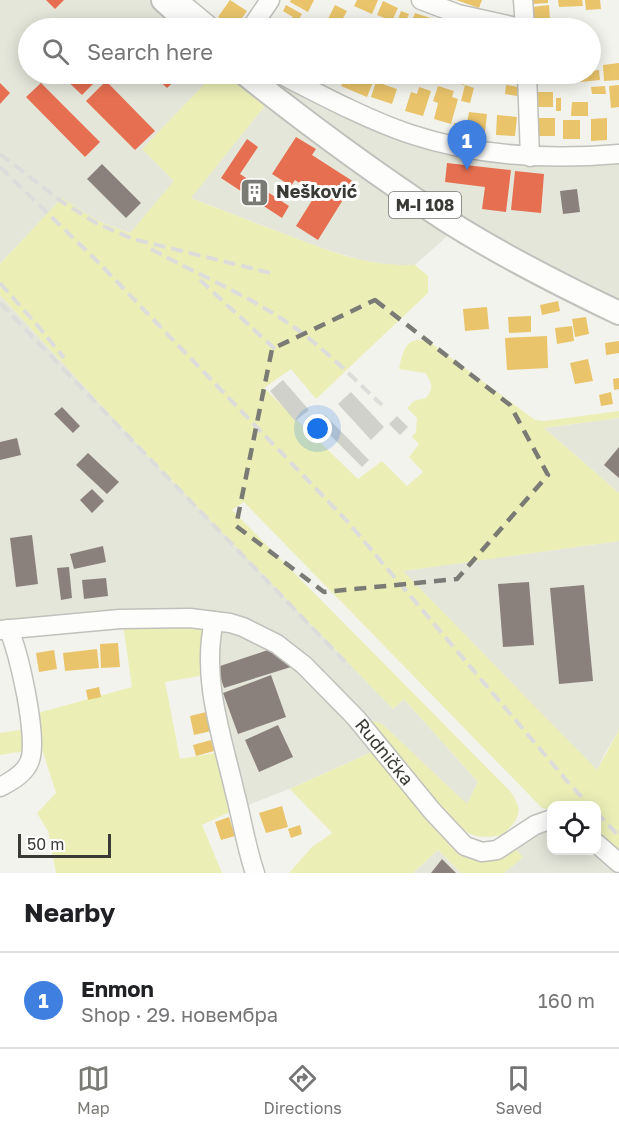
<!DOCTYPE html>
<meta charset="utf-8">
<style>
body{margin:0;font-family:"Golos Text",sans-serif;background:#f6f6f6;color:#202124}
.controls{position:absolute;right:18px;bottom:18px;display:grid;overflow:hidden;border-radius:12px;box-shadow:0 3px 15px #0003}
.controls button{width:54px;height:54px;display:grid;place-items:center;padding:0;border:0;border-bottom:2px solid #e0e0e0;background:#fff;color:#202124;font:30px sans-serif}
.scale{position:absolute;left:18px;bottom:15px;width:93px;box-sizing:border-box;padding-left:6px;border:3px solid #393a35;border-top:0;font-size:16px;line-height:21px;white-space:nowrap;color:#393a35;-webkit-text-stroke:4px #fff;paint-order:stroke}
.you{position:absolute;left:318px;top:429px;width:21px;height:21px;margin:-15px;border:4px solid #fff;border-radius:50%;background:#1a73e8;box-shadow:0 0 0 9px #1a73e833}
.badge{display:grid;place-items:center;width:39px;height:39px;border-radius:50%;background:#7a7b75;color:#fff;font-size:20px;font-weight:700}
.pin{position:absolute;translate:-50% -50px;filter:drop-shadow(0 2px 3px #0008)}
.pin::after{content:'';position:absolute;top:32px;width:21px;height:18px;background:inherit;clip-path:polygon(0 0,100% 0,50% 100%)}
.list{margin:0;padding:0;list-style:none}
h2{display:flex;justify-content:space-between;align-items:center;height:78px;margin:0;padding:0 24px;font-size:26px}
h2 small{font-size:20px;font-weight:400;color:#757577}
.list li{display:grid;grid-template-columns:39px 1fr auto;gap:18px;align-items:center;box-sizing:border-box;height:96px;padding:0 24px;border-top:2px solid #e0e0e0}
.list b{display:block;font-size:22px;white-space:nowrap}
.list p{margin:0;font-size:20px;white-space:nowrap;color:#757577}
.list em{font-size:20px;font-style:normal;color:#757577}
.icon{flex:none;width:33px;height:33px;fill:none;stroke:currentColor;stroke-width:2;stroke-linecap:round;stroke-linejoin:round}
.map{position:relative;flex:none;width:619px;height:873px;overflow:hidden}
.search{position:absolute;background:#fff;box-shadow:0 3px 15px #0003;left:18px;right:18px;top:18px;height:66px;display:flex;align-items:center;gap:15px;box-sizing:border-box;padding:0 21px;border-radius:33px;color:#757577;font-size:22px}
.sheet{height:174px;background:#fff}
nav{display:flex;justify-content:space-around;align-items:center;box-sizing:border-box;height:84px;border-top:2px solid #e0e0e0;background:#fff;font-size:16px;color:#757577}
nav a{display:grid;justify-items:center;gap:3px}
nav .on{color:#7a7b75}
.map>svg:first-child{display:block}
.built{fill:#e5e6da}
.green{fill:#ebefb6}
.homes{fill:#e9c46a}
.shops{fill:#e76f51}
.industry{fill:#8a817c}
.building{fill:#d1d1cc}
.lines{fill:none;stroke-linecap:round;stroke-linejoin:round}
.minor-casing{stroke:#c0c0bc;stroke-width:21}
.major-casing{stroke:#c0c0bc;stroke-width:26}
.minor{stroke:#fdfdfc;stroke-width:18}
.major{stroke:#fdfdfc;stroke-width:22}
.rail{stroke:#dcdcda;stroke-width:4;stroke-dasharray:12 6;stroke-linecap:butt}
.marked{fill:none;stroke:#7a7b75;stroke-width:4.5;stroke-dasharray:12 8;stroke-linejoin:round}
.labels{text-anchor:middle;stroke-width:6;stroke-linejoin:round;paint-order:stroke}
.shield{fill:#fff;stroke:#747572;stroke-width:1.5}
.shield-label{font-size:16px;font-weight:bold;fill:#393a35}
.poi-label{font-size:18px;font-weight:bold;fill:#393a35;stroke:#fff;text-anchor:start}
.street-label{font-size:18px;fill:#393a35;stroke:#fff}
</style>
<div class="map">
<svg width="619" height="873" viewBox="0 0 619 873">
<rect width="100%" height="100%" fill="#f3f3ed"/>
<g class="built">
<path d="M0 0H150L180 28H28V74H229L267 103 283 84 332 109 550 164 589 165 619 162V304L453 231 415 265 391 266 371 263 321 248 191 198 130 233 98 221 62 199 0 264Z"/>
<path d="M0 295 149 457 393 709 404 699 478 782 467 805 382 724 360 716 225 617 162 609 0 620Z"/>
<path d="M619 418V493L544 428Z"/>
<path d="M619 541V730L604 755 597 771 402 571Z"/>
<path d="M217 628 251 638 282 655 374 751 294 787 248 805 212 674Z"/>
<path d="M551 827 552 850 594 851 617 873H504L522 857 516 850Z"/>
<path d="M438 850 461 873H413Z"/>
</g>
<g class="green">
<path d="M214 74H229L267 103 191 198C222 210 252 222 282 233 326 250 367 267 415 265L428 276V293L316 399 291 369 264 388 358 479 382 461 407 486 423 472 409 457 419 444 412 437 416 432 417 418 407 408 414 401 426 398C434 389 432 382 425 373L399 369C403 349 408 333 431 343L535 420 544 421 619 411V418L544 428 619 493V541L403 571 597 770 619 730V855L597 833 596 806H552L551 810 542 808 244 502 232 510 510 791C525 812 519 818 503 835 472 840 468 835 446 814L360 716 382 724 467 804 478 782 404 699 393 709 149 457 0 295V264L62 198 98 221 130 233 174 181 142 149Z"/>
<path d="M181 623 217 628 212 674 165 682 180 759 221 752 234 810 202 825 222 873H56L48 831 37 813 56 793 35 727 34 714 132 687 123 625Z"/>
<path d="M26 729V751L0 755V733Z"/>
<path d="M374 751 476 858 489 860 516 850 523 857 504 873H461L438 850 413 873H289L312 847 332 833 290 789Z"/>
</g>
<g class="homes">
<path d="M230 0 247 11 235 28 218 17Z"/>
<path d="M291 0H314L308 12 290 2Z"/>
<path d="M357 0H378L372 14 354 6Z"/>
<path d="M456 0H482L479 8Z"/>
<path d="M532 0H548V3L532 4Z"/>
<path d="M558 0H582L583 6 559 7Z"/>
<path d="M585 0H600L601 9 586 10Z"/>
<path d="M383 1 398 8 392 21 377 15Z"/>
<path d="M286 5 302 14 297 23 291 19 293 17 283 11Z"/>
<path d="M335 5 347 11 338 27 327 21Z"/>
<path d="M549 5 550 21 534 22 532 7Z"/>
<path d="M401 11 409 14 403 28H386L388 24 395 27Z"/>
<path d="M415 13 440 21 438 28H409Z"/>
<path d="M444 22 464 28H442Z"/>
<path d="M598 43 599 58 590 59V44Z"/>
<path d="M619 63V80L604 81 603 65Z"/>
<path d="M599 70 600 80 580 82 579 74H590V71Z"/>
<path d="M313 74H334L330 82Z"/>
<path d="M346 74H354L373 82 367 97 341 86Z"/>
<path d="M459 74 466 76 464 85 457 83Z"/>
<path d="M482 74H499L498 80 481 79Z"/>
<path d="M560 74V81L545 82 544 75Z"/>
<path d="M376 82 397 89 392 104 371 97Z"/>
<path d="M465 85 474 88 470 103 461 101Z"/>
<path d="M506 85 518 87 517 96 505 94Z"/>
<path d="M619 85V107L611 108 609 86Z"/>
<path d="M438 86 454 91 452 97 458 99 451 124 434 119 438 103 433 101Z"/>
<path d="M605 86 606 94H592L591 87Z"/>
<path d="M419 87 431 91 423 116 405 111 411 92 417 94Z"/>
<rect x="536" y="92" width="17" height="15"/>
<rect x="556" y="98" width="5" height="13"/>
<path d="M572 102H588V116H571Z"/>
<path d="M469 112 487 114 485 132 466 129Z"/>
<path d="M497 115 517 117 515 136 496 135Z"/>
<rect x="538" y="118" width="17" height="18"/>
<path d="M607 118V140L591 141V119Z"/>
<rect x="563" y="120" width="17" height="19"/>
<path d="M454 123 463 124 462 136 453 135Z"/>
<path d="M558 301 560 311 542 315 540 305Z"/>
<path d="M487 307 489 329 465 331 463 309Z"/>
<path d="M531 316V332L509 333 508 317Z"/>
<path d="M586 317 589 334 575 337 572 319Z"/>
<path d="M572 326 574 341 557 344 555 328Z"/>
<path d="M547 336 548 368 507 370 505 338Z"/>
<path d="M619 341V353L606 355 605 343Z"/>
<path d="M588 359 593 381 575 384 570 363Z"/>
<path d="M619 378V389L614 390 613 379Z"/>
<path d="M611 392 613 404 601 406 599 395Z"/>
<path d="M118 643 120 667 101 668 100 644Z"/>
<path d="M97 649 99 668 65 671 63 653Z"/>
<path d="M54 650 57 669 39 672 36 653Z"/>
<path d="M99 687 101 697 88 700 86 690Z"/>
<path d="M206 712 211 731 194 735 190 716Z"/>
<path d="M211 740 214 751 196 756 193 745Z"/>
<path d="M282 806 288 827 266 833 259 813Z"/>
<path d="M229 817 235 836 221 840 215 822Z"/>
<path d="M300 825 302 834 291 838 288 829Z"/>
</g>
<g class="shops">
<path d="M46 0H64L55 9Z"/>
<path d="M60 74H103L82 95Z"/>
<path d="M152 74H182L167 88Z"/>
<path d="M106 81 155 131 135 150 86 101Z"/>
<path d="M0 83 10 93 0 104Z"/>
<path d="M41 83 100 142 85 157 26 97Z"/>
<path d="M296 137 316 149 312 155 354 182 318 240 296 226 316 194 295 180 291 186 272 174Z"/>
<path d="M247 139 258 147 240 174 289 206 282 218 221 178Z"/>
<path d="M447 163 511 170 506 212 482 209 485 187 445 182Z"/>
<path d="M515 171 544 174 541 213 511 210Z"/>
</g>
<g class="industry">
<path d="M102 164 141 203 126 218 87 179Z"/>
<path d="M577 189 580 212 563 214 560 191Z"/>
<path d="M62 407 80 426 73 433 54 414Z"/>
<path d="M17 438 21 455 0 460V442Z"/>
<path d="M619 447V478L604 465Z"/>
<path d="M88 453 119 482 107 494 76 465Z"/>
<path d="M92 489 104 501 92 513 80 500Z"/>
<path d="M32 535 38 584 16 587 10 538Z"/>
<path d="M103 546 106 562 74 569 70 554Z"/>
<path d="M69 567 72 598 61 600 57 568Z"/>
<path d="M106 578 108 596 84 599 82 580Z"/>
<path d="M529 582 534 645 503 647 498 584Z"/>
<path d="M584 585 593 681 559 684 550 588Z"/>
<path d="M268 650 278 654 291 667 224 688 217 667Z"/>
<path d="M271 675 286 717 238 734 223 693Z"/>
<path d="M278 725 293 757 259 772 245 740Z"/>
<path d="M442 859 456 873H431Z"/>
</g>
<g class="building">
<path d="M283 380 309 410 295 421 270 391Z"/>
<path d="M351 392 384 427 371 440 338 404Z"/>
<path d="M325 415 369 460 362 467 317 422Z"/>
<path d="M397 416 408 427 400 435 389 424Z"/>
</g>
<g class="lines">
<defs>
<g id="minor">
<path d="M421 0 458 14 521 28"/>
<path d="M523 0 525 28"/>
<path d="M184 5 212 28"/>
<path d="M251 28 270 0"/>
<path d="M280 74C319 94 368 120 410 134 476 156 550 160 619 154"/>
<path d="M527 74 530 157"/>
<path d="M214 621C201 679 222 736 235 793 242 819 246 847 255 873"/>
<path id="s1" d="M0 630 120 619 190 618 230 623 243 627 277 644 304 665 356 718 433 812 465 846 482 852 497 850 535 825 552 819"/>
<path d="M0 787C12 781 26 773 30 760 38 738 19 650 8 629"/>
<path d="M596 843 619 863"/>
</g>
<g id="major">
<path d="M163 0 194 28"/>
<path d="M245 74C309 125 377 175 446 220 501 255 560 285 619 313"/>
</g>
</defs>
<use href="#minor" class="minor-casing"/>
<use href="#major" class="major-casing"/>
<use href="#minor" class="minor"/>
<use href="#major" class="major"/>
<g class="rail">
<path d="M0 154 61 201 96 223 133 239 275 274"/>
<path d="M0 167 100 264 347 521 567 781 590 806"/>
<path d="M151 249C195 273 243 293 285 321 320 344 351 376 382 405"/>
<path d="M200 280 275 349"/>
<path d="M0 283 38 326 64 358"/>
<path d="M0 303 350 667"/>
<path d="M596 812 619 836"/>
</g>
</g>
<path class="marked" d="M375 300 510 405 548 475 457 579 324 592 236 526 272 349Z"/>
<defs>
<symbol id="building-square" viewBox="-11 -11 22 22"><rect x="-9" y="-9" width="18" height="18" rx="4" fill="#7a7b75" stroke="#fff"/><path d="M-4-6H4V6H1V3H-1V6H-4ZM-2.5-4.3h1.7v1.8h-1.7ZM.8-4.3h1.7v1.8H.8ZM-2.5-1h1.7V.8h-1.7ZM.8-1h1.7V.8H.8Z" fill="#fff"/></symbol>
</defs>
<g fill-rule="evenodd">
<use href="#building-square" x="238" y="176" width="33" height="33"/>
</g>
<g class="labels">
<rect class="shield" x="389" y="192" width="72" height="26" rx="4.5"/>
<g class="shield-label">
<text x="425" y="211">M-I 108</text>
</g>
<g class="poi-label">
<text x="276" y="198">Nešković</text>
</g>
<g class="street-label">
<text dy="6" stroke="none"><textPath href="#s1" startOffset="435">Rudnička</textPath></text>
</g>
</g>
</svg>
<div class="controls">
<button><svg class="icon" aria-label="locate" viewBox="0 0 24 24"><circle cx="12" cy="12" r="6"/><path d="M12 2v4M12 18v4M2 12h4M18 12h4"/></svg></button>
</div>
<div class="scale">50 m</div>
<div class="you"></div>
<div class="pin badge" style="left:467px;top:170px;background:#3f7fe0">1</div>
<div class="search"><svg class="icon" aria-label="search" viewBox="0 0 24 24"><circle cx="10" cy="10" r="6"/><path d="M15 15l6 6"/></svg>Search here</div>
</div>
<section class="sheet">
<h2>Nearby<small></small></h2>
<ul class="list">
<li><span class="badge" style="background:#3f7fe0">1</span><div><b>Enmon</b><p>Shop · 29. новембра</p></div><em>160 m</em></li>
</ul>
</section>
<nav>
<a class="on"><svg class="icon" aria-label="map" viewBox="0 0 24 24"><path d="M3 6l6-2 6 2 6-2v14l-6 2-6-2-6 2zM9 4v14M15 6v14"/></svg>Map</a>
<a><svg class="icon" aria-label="directions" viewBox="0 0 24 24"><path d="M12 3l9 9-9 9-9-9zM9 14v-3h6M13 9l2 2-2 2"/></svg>Directions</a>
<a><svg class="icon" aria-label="saved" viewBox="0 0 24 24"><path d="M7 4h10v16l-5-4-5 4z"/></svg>Saved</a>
</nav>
